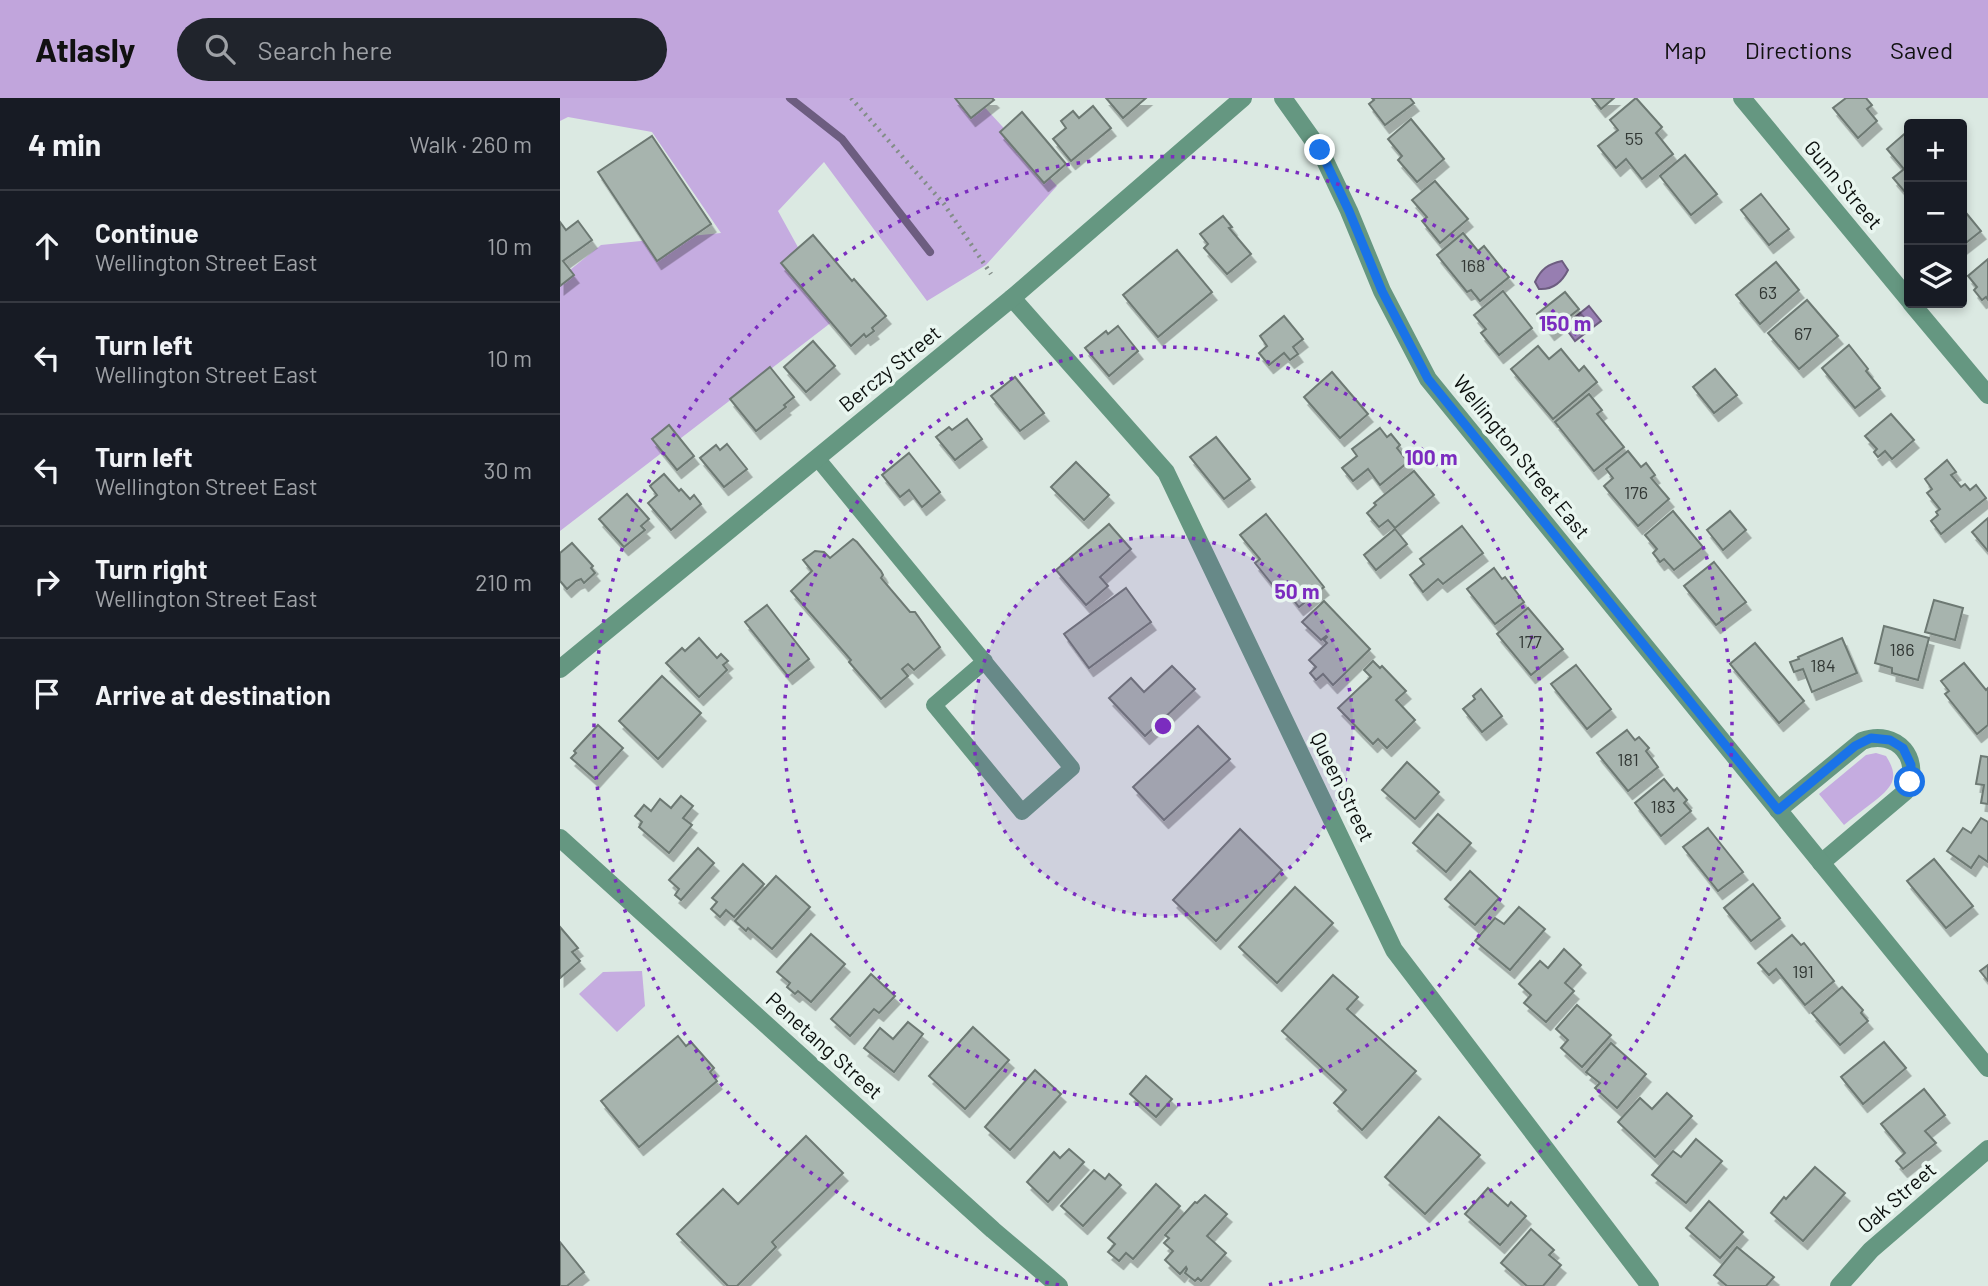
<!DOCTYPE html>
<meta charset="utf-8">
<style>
body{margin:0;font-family:Barlow,sans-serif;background:#20242c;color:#f1f3f6}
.controls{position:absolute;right:21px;top:21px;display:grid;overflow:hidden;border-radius:7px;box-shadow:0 4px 10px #0003}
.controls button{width:63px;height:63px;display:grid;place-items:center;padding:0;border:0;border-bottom:2px solid #363941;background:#171b24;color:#f1f3f6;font:35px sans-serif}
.stop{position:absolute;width:21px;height:21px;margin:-16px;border:5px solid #1a73e8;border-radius:50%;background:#fff}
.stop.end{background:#1a73e8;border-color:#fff;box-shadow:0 2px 7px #0008}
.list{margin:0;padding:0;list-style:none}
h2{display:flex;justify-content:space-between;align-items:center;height:91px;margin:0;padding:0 28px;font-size:30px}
h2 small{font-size:23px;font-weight:400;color:#9ea1a6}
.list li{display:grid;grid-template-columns:46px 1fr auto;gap:21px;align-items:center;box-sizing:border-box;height:112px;padding:0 28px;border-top:2px solid #363941}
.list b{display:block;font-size:26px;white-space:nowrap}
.list p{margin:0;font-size:23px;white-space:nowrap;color:#9ea1a6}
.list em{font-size:23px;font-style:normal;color:#9ea1a6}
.icon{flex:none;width:38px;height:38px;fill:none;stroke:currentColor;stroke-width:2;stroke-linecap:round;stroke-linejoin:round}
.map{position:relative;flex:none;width:1428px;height:1188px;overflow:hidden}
header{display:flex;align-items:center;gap:42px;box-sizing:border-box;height:98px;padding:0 35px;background:#c1a5dc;color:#111}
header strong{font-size:33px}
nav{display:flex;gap:38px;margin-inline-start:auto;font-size:24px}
.search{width:490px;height:63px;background:#20242c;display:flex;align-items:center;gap:18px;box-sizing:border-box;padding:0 24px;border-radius:38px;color:#9ea1a6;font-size:26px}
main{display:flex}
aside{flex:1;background:#171b24}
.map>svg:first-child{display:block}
.green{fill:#c5ace0}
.water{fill:#977eb1;stroke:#6d5d80;stroke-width:2}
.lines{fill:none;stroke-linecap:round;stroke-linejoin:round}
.stream{stroke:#6d5d80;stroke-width:8}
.building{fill:#a7b4ae;stroke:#6d7973;stroke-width:2;filter:url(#shadow)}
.path{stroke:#838d88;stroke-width:4.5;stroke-dasharray:2 5;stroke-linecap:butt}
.service{stroke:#659781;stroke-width:16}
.minor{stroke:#659781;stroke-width:18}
.tertiary{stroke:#659781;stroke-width:18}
.route{stroke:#1a73e8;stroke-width:9}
.ring{fill:none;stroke:#7b2cbf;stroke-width:3.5;stroke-dasharray:3.5 7}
.labels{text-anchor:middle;stroke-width:7;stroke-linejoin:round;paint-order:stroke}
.number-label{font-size:18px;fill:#323835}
.street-label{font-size:21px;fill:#0b0f0d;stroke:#e9f6f0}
.centre{fill:#7b2cbf;stroke:#e9f6f0;stroke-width:3.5}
.ring-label{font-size:21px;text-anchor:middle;font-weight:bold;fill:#7b2cbf;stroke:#e9f6f0;stroke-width:7;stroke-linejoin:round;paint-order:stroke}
</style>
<header>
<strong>Atlasly</strong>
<div class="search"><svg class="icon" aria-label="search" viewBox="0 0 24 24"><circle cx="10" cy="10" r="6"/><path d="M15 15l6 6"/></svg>Search here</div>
<nav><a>Map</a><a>Directions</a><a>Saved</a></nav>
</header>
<main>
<aside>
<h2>4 min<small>Walk · 260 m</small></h2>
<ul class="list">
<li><svg class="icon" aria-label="ahead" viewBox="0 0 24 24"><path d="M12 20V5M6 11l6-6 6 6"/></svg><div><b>Continue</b><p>Wellington Street East</p></div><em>10 m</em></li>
<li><svg class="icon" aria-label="left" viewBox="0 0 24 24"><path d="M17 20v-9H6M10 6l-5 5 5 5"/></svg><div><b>Turn left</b><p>Wellington Street East</p></div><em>10 m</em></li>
<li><svg class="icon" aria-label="left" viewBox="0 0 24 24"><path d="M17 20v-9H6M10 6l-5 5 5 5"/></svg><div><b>Turn left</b><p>Wellington Street East</p></div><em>30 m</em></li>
<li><svg class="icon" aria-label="right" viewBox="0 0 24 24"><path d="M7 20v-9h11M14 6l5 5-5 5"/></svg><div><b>Turn right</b><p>Wellington Street East</p></div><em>210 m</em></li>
<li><svg class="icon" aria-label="arrive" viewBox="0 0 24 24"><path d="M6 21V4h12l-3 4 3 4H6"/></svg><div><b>Arrive at destination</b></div></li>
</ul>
</aside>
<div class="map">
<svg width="1428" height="1188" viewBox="0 0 1428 1188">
<defs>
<filter id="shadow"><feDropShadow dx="4.5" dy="8" stdDeviation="0" flood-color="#0004"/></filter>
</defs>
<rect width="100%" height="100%" fill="#dbe9e2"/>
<g class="green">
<path d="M0 0H419L418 2 497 88 426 167 367 203 264 64 218 113 277 220 0 433V180L41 147 161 135 92 34 8 19 0 23Z"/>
<path d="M1316 655 1326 658C1341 681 1331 690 1312 705 1303 712 1293 719 1284 727L1259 696 1306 657Z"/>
<path d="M82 873 85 908 57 934 19 896 43 874Z"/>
</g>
<g class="water">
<path d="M1002 163 1008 172C1002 184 993 192 979 191L975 184C981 171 988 166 1002 163Z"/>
<path d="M1029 208 1041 223 1015 243 1004 228Z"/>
</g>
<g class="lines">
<path class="stream" d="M230 0 282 41 370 154"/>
</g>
<g class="building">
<path d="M395 0H432L434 2 411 20Z"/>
<path d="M546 0H586L563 20Z"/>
<path d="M812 0H850L854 5 825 27 809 6 814 2Z"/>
<path d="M1032 0H1054L1041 11Z"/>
<path d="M1076 0 1102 29 1096 35 1113 56 1082 81 1066 61 1056 70 1038 48 1058 32 1050 22Z"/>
<path d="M1286 0H1306L1312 7 1307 11 1317 23 1298 40 1273 10Z"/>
<path d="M533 8 551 30 511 63 493 41 506 30 501 23 513 13 519 20Z"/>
<path d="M462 14 506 66 484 85 440 34Z"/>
<path d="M851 21 884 61 857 84 838 62 842 58 828 41Z"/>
<path d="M1349 32V90L1345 94 1333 80 1344 71 1327 51Z"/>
<path d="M92 38 151 126 97 163 38 74Z"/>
<path d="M1125 57 1157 96 1131 117 1100 78Z"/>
<path d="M875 83 908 121 880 145 862 123 867 119 852 102Z"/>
<path d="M1201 96 1229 131 1209 147 1181 112Z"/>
<path d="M1402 110 1421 133 1402 148Z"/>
<path d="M663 118 672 129 669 130 691 156 667 176 644 150 648 146 640 136Z"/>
<path d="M18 123 32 142 3 163 14 177 0 188V124L6 132Z"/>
<path d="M903 135 918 153 924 148 949 179 920 203 911 192 907 194 877 157Z"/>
<path d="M253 137 292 183 294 181 326 218 312 230 314 233 306 239 304 236 291 248 221 165Z"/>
<path d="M617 152 652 194 598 239 563 197Z"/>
<path d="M1428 161V202L1426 199 1422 202 1414 192 1417 189 1408 178Z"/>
<path d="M1216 164 1239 192 1200 226 1176 197Z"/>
<path d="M943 193 972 230 939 257 921 235 926 231 914 217Z"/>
<path d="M1005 194 1019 211 990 234 977 216Z"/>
<path d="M1247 202 1278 238 1239 271 1208 235Z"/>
<path d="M724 218 743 241 733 249 738 256 730 262 724 255 709 267 699 255 707 248 700 238Z"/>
<path d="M558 228 578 253 549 278 525 250 546 233 548 236Z"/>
<path d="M253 243 275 268 246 294 224 269Z"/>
<path d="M1289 247 1308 271 1306 273 1320 290 1295 310 1262 270Z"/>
<path d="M978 248 989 261 1001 251 1019 273 1024 268 1037 284 993 321 951 271Z"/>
<path d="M210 269 234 299 224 307 226 309 196 333 170 301Z"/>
<path d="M1155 271 1177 297 1154 315 1133 289Z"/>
<path d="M772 274 808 316 780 340 744 299Z"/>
<path d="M455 279 484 315 460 333 431 298Z"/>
<path d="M1029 296 1042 312 1037 316 1064 349 1034 373 995 324Z"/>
<path d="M1331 316 1354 342 1332 361 1325 353 1318 359 1314 354 1317 351 1305 338Z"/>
<path d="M407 321 422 341 395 362 376 339 389 329 392 332Z"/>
<path d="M109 327 134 358 117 372 92 341Z"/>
<path d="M820 330 827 339 831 336 840 347 837 350 848 364 820 387 808 371 793 383 782 370 797 358 792 351Z"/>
<path d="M656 339 690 381 664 401 630 359Z"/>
<path d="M167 346 187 371 164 389 140 360 156 347 160 352Z"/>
<path d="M1068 353 1081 369 1086 365 1095 377 1091 380 1109 401 1078 428 1044 388 1053 380 1046 371Z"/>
<path d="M349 355 380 394 362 409 349 392 340 399 322 377Z"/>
<path d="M1387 362 1396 374 1391 377 1401 389 1405 386 1410 392 1416 387 1426 400 1381 436 1371 423 1378 417 1376 414 1380 411 1367 395 1372 391 1365 381Z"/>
<path d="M516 364 549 397 524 422 491 389Z"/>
<path d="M854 373 874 397 835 430 828 422 819 429 807 415 816 407 814 405Z"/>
<path d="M104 376 119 393 121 391 130 401 134 397 141 406 111 432 88 405 97 397 90 388Z"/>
<path d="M67 396 89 421 81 428 85 432 64 449 39 421Z"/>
<path d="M1113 413 1143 449 1114 472 1104 461 1100 464 1093 455 1097 451 1085 437Z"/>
<path d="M1170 413 1186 432 1163 452 1147 432Z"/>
<path d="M706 416 764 489 739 509 720 485 715 490 695 465 700 461 680 437Z"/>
<path d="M1428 420V453L1412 434Z"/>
<path d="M549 426 571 451 540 479 548 488 526 507 496 472Z"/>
<path d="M902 428 923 455 883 486 878 481 863 494 850 477 864 466 860 461Z"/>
<path d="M835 431 847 446 816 472 804 457Z"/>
<path d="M293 441 297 444 321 473 323 477 321 480 350 514H355L380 549 354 572 348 566 342 571 348 578 321 601 289 564 291 562 231 493 252 473 243 462 255 453 264 454 270 460Z"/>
<path d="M12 445 33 468 31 470 35 475 24 485 21 481 16 483 7 491 0 483V455Z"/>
<path d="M1154 464 1186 504 1156 527 1124 488Z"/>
<path d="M934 470 942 481 945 479 964 504 935 526 907 491Z"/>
<path d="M566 490 591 524 529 570 504 536Z"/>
<path d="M1374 502 1403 510 1395 542 1365 534Z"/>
<path d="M764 503 810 551 773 587 763 576 756 582 750 575 756 569 749 562 767 545 764 542 767 539 766 538 761 542 742 524Z"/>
<path d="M207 507 249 561 228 578 185 524Z"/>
<path d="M968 510 1003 551 971 577 937 536Z"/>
<path d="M1324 528 1369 540 1358 582 1332 575V570L1315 565Z"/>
<path d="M139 540 157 560 161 556 168 563 163 567 167 572 139 599 106 565 122 550 125 553Z"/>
<path d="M1282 540 1297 575 1252 594 1243 571 1234 574 1230 564 1239 561 1238 559Z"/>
<path d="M1195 545 1244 603 1219 625 1170 566Z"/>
<path d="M813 563 820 570 822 568 846 593 836 602 855 622 827 650 818 641 813 646 778 610 811 579 804 572Z"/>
<path d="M1404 565 1426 592 1428 590V627L1417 636 1385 596 1389 593 1381 583Z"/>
<path d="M1016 567 1051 611 1027 631 991 586Z"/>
<path d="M612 568 635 591 585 638 549 600 571 580 584 594Z"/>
<path d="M102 578 141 615 98 661 59 623Z"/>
<path d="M921 591 942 618 922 634 903 611 915 601 913 598Z"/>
<path d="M38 627 63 650 35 681 11 660 16 655 14 653Z"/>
<path d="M638 628 670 661 604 722 573 689Z"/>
<path d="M1067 632 1075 642 1079 639 1089 650 1086 653 1098 669 1068 693 1037 655Z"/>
<path d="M1421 658 1428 659V706L1421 705 1424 687 1416 686Z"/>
<path d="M847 664 879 694 855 721 822 692Z"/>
<path d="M1104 681 1114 693 1117 690 1127 702 1124 705 1131 713 1101 738 1075 705Z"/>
<path d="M121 698 133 708 123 720 132 727 109 755 79 729 82 724 75 718 84 707 91 713 100 701 111 710Z"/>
<path d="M878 716 911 745 886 774 853 745Z"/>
<path d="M1421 720 1428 724V764L1419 758 1411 770 1387 753 1403 730 1411 735Z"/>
<path d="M1148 730 1183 774 1158 793 1123 749Z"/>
<path d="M680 731 722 772 656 843 613 802Z"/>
<path d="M138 750 154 765 121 802 115 797 119 791 109 782Z"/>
<path d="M1374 761 1413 808 1386 830 1347 783Z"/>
<path d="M183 766 204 786 174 819 166 812 160 819 151 811 157 804 152 800Z"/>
<path d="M910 773 939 800 915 827 885 801Z"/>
<path d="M216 778 250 809 212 851 188 830 186 833 175 823Z"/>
<path d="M1193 786 1220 820 1191 843 1164 810Z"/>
<path d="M735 789 773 825 717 885 679 849Z"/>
<path d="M959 809 985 831 950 872 915 843 935 820 944 826Z"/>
<path d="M0 829 18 850 12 854 20 863 0 880Z"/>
<path d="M251 836 285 866 251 904 238 893 235 896 227 889 230 885 217 874Z"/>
<path d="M1232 837 1241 847 1244 845 1274 883 1245 907 1216 871 1209 877 1198 865Z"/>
<path d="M1004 851 1021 867 1005 885 1014 893 986 924 964 905 971 897 959 886 980 863 988 870Z"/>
<path d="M1428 867V883L1420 873Z"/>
<path d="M311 876 335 898 319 915 314 911 290 938 271 921Z"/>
<path d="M773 877 798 899 787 911 856 973 802 1032 774 1005 786 992 722 933Z"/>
<path d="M1282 889 1303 912 1301 915 1308 923 1280 947 1252 915Z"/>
<path d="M1017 907 1051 937 1022 969 1001 950 1008 942 996 931Z"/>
<path d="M348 924 363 936 334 974 304 950 320 930 333 941Z"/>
<path d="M413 929 449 962 405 1011 369 978Z"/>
<path d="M118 938 126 948 131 944 154 970 150 974 157 983 79 1049 41 1003Z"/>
<path d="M1324 944 1346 970 1303 1006 1281 979Z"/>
<path d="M1051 945 1086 976 1057 1010 1035 990 1040 985 1026 974Z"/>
<path d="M475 972 501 996 450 1052 425 1029Z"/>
<path d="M586 978 612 1001 596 1019 570 996Z"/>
<path d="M1364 991 1385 1017 1365 1033 1376 1045 1343 1071 1336 1063 1345 1055 1321 1026Z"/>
<path d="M1107 995 1132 1018 1095 1059 1058 1024 1080 1000 1092 1011Z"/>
<path d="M879 1019 920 1057 865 1116 825 1079Z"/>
<path d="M246 1038 283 1075 212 1144 216 1149 177 1188H168L117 1136 163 1091 178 1106Z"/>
<path d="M1136 1041 1162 1063 1126 1105 1092 1077 1113 1053 1121 1059Z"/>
<path d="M509 1051 524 1064 488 1104 467 1084 494 1054 500 1060Z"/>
<path d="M1255 1069 1285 1095 1243 1143 1211 1115 1224 1099 1226 1101Z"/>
<path d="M534 1072 545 1081 549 1076 561 1087 523 1128 501 1108Z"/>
<path d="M596 1086 620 1108 573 1161 566 1155 559 1163 548 1154 555 1146 548 1140Z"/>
<path d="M928 1090 948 1108 951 1104 966 1118 940 1147 905 1116Z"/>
<path d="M645 1097 667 1116 647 1138 666 1155 641 1183 638 1180 635 1183 625 1175 627 1171 626 1169 620 1176 605 1162 613 1153 604 1145 609 1140 605 1137 635 1104 637 1105Z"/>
<path d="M1149 1103 1183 1134 1160 1160 1126 1130Z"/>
<path d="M971 1131 994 1152 989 1157 1001 1167 983 1188H967L941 1165Z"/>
<path d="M0 1144 24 1174 7 1188H0Z"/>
<path d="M1177 1149 1214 1179 1206 1188H1167L1154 1177Z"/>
</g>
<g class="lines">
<path class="path" d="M291 0 384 106 431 176"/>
<path class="service" d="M257 360 512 670 462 714 374 607 425 563"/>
<g class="minor">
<path d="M1182 0 1349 202"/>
<path d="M452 200 606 374 834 852 1090 1188"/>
<path d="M1351 205 1428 297"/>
<path d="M0 571 452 200 683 0"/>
<path d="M1218 712 1302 643C1337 630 1364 662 1345 694L1261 765"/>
<path d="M1279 1188 1311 1152 1428 1051"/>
</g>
<g class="tertiary">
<path d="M723 0 760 52 789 113 822 193 868 281 1428 970"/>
<path d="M0 740 433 1132 499 1188"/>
</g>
</g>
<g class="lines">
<path class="route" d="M760 52 789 113 822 193 868 281 1218 712 1295 648 1311 640 1330 642 1343 650 1351 667 1350 684"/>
</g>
<circle cx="603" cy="628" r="190" fill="#7b2cbf" fill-opacity=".12"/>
<g class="ring">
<circle cx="603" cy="628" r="190"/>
<circle cx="603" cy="628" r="379"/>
<path d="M499 1187A569 569 0 1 1 707 1187"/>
</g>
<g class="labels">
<g class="number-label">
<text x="1074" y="47">55</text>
<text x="913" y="174">168</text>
<text x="1208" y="201">63</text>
<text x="1243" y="242">67</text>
<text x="1076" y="401">176</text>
<text x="970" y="550">177</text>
<text x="1342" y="558">186</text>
<text x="1263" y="574">184</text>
<text x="1068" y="668">181</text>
<text x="1103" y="715">183</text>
<text x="1243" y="880">191</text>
</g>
<g class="street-label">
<text transform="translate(1283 87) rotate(50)" y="7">Gunn Street</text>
<text transform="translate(330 271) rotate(-39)" y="7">Berczy Street</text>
<text transform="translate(961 359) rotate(51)" y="7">Wellington Street East</text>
<text transform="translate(782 689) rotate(64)" y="7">Queen Street</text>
<text transform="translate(264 948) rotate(42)" y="7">Penetang Street</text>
<text transform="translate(1337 1100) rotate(-41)" y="7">Oak Street</text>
</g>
</g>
<circle cx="603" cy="628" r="10" class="centre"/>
<g class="ring-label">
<text x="1005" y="233">150 m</text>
<text x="871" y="367">100 m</text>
<text x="737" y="501">50 m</text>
</g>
</svg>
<div class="controls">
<button>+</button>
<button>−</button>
<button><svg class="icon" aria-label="layers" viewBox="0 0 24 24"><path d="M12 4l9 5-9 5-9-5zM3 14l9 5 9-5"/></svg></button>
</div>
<div class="stop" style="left:1350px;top:684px"></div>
<div class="stop end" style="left:760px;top:52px"></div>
</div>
</main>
